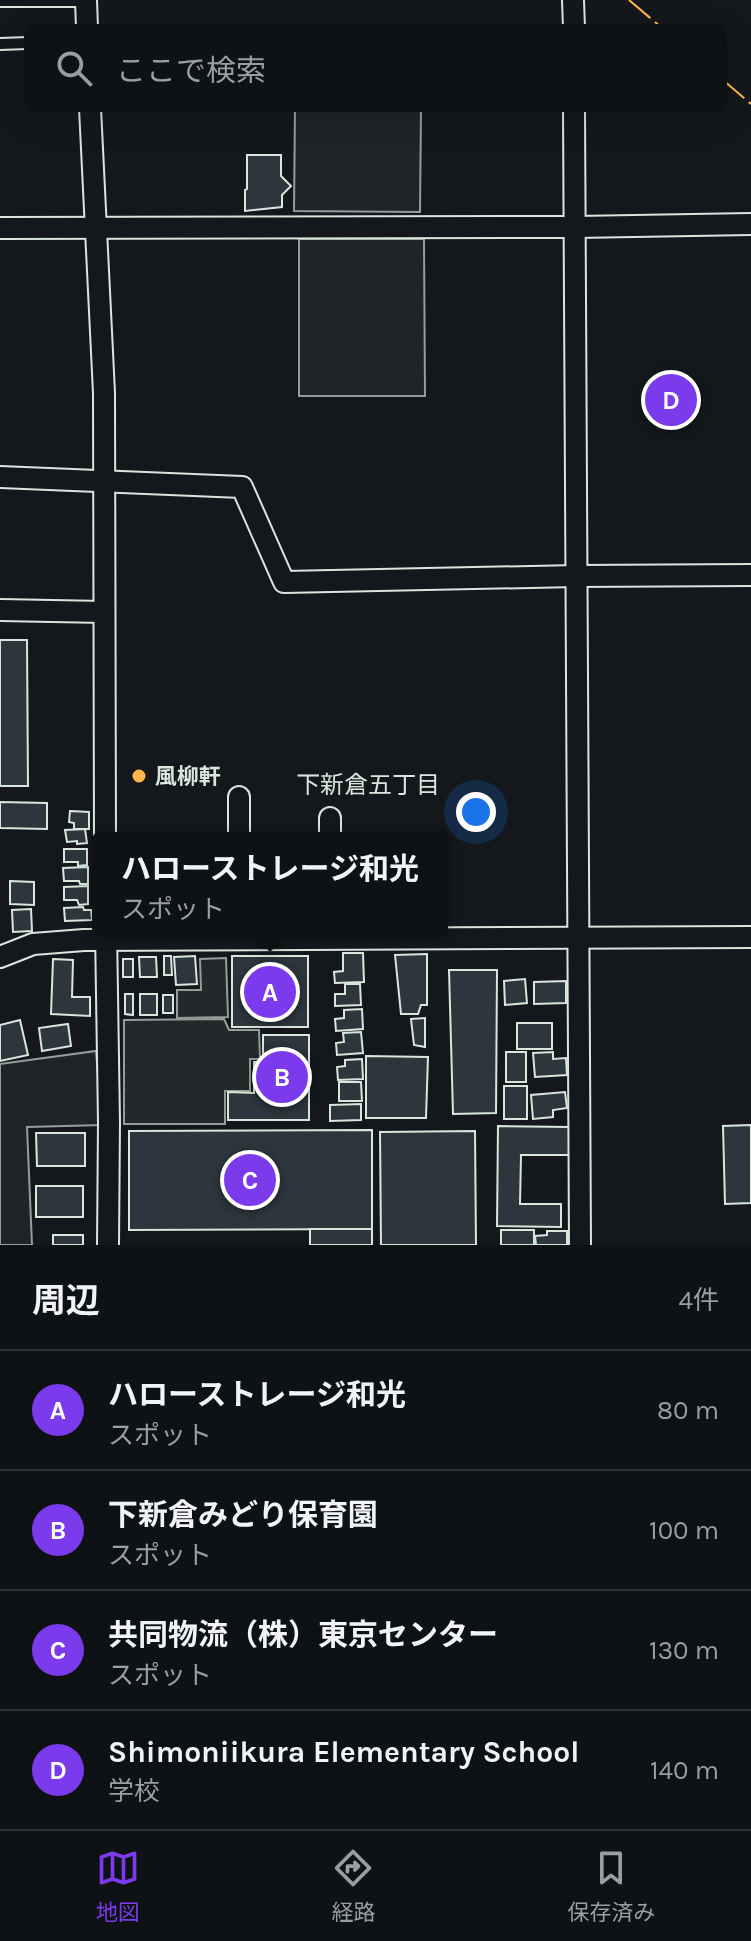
<!DOCTYPE html>
<html lang="ja">
<meta charset="utf-8">
<style>
body{margin:0;font-family:Karla,"Noto Sans JP",sans-serif;background:#181b1e;color:#f1f3f6}
.you{position:absolute;left:476px;top:812px;width:28px;height:28px;margin:-20px;border:6px solid #fff;border-radius:50%;background:#1a73e8;box-shadow:0 0 0 12px #1a73e833}
.badge{display:grid;place-items:center;width:52px;height:52px;border-radius:50%;background:#7c3aed;color:#fff;font-size:26px;font-weight:700}
.pin{position:absolute;translate:-50% -50%;border:4px solid #fff;box-shadow:0 2px 8px #0006}
.popup{position:absolute;left:92px;top:832px;width:356px;height:104px;box-sizing:border-box;display:grid;place-content:center;border-radius:8px;background:#0f1215;filter:drop-shadow(0 2px 6px #0005);font-size:26px;white-space:nowrap;color:#9b9ea0}
.popup b{font-size:30px;color:#f1f3f6}
.popup::after{content:'';position:absolute;left:50%;top:100%;margin-left:-16px;border:16px solid transparent;border-top-color:#0f1215}
.list{margin:0;padding:0;list-style:none}
h2{display:flex;justify-content:space-between;align-items:center;height:104px;margin:0;padding:0 32px;font-size:34px}
h2 small{font-size:26px;font-weight:400;color:#9b9ea0}
.list li{display:grid;grid-template-columns:52px 1fr auto;gap:24px;align-items:center;box-sizing:border-box;height:120px;padding:0 32px;border-top:2px solid #2f3234}
.list b{display:block;font-size:30px;white-space:nowrap}
.list p{margin:0;font-size:26px;white-space:nowrap;color:#9b9ea0}
.list em{font-size:26px;font-style:normal;color:#9b9ea0}
.icon{flex:none;width:44px;height:44px;fill:none;stroke:currentColor;stroke-width:2;stroke-linecap:round;stroke-linejoin:round}
.map{position:relative;flex:none;width:751px;height:1245px;overflow:hidden}
.search{position:absolute;background:#0f1215;box-shadow:0 8px 32px #0002;left:24px;right:24px;top:24px;height:88px;display:flex;align-items:center;gap:20px;box-sizing:border-box;padding:0 28px;border-radius:8px;color:#9b9ea0;font-size:30px}
.sheet{height:584px;background:#0f1215}
nav{display:flex;justify-content:space-around;align-items:center;box-sizing:border-box;height:112px;border-top:2px solid #2f3234;background:#0f1215;font-size:22px;color:#9b9ea0}
nav a{display:grid;justify-items:center;gap:4px}
nav .on{color:#7c3aed}
.map>svg:first-child{display:block}
.green{fill:#202428;stroke:#939e99;stroke-width:2}
.parking{fill:#24282b;stroke:#939e99;stroke-width:2}
.building{fill:#2c363c;stroke:#d8e6dc;stroke-width:2}
.lines{fill:none;stroke-linecap:round;stroke-linejoin:round}
.service-casing{stroke:#d8e6dc;stroke-width:14}
.minor-casing{stroke:#d8e6dc;stroke-width:24}
.service{stroke:#14181c;stroke-width:10}
.minor{stroke:#14181c;stroke-width:20}
.power{stroke:#ffb74d;stroke-width:2;stroke-dasharray:28 6 4 6;stroke-linecap:butt}
.poi-dot{fill:#ffb74d;stroke:#14181c;stroke-width:3}
.labels{text-anchor:middle;stroke-width:6;stroke-linejoin:round;paint-order:stroke}
.poi-label{font-size:22px;font-weight:bold;fill:#d8e6dc;stroke:#14181c;text-anchor:start}
.neighbourhood-label{font-size:24px;fill:#d8e6dc;stroke:#14181c}
</style>
<div class="map">
<svg width="751" height="1245" viewBox="0 0 751 1245">
<rect width="100%" height="100%" fill="#14181c"/>
<g class="green">
<path d="M295 108H421L420 212 294 211Z"/>
<path d="M299 239H424L425 396H299Z"/>
<path d="M96 1051 102 1125 27 1127 32 1245H0V1064Z"/>
</g>
<g class="parking">
<path d="M226 958 228 1017 177 1018V990H201L200 959Z"/>
<path d="M224 1019 229 1030H259L260 1059H250V1091H225V1124H124V1020Z"/>
</g>
<g class="building">
<path d="M247 155H281V176L291 186 282 195V207L245 211V190L247 189Z"/>
<path d="M0 640H27L28 786H0Z"/>
<path d="M0 802 47 803V829L0 828Z"/>
<path d="M70 811 89 812V829H74V823L69 822Z"/>
<path d="M85 829 87 843 77 844V841L67 842 65 830Z"/>
<path d="M64 849H87V865L78 866V862H64Z"/>
<path d="M88 867V884H80L79 881H64L63 868Z"/>
<path d="M10 881 34 882V905L10 904Z"/>
<path d="M88 886V904L79 905 77 900H64V887Z"/>
<path d="M83 907 84 910H91L92 920 65 921 64 908Z"/>
<path d="M31 909 32 931 13 932 12 910Z"/>
<path d="M343 953H363L364 982 335 983 334 972 343 971Z"/>
<path d="M427 954V1005H421L418 1014H401L395 955Z"/>
<path d="M164 956H171L172 975H164Z"/>
<path d="M195 956 197 984 176 985 174 957Z"/>
<rect x="232" y="956" width="76" height="71"/>
<path d="M139 957H156L157 977H140Z"/>
<path d="M53 959 73 960 72 997H90V1016L51 1014Z"/>
<rect x="123" y="959" width="10" height="18"/>
<path d="M449 970H497L496 1113 453 1114Z"/>
<path d="M525 979 527 1003 505 1005 504 981Z"/>
<path d="M566 981V1003L534 1004V982Z"/>
<path d="M345 984H360L361 1005 335 1006V994H345Z"/>
<path d="M125 994H133V1015L125 1014Z"/>
<rect x="140" y="994" width="17" height="21"/>
<rect x="163" y="995" width="10" height="18"/>
<path d="M362 1009 363 1029 336 1031 335 1019 344 1018V1010Z"/>
<path d="M425 1018V1047L414 1045 411 1019Z"/>
<path d="M20 1020 28 1055 0 1061V1025Z"/>
<rect x="517" y="1023" width="35" height="26"/>
<path d="M68 1024 71 1046 42 1051 39 1028Z"/>
<path d="M361 1032 363 1053 337 1055 336 1043 344 1042 343 1033Z"/>
<path d="M263 1035H309V1120H228V1092L254 1093V1062H263Z"/>
<rect x="506" y="1052" width="20" height="30"/>
<path d="M553 1052V1059L566 1058 567 1075 535 1077 533 1053Z"/>
<path d="M366 1056 428 1057 426 1118H366Z"/>
<path d="M362 1059 363 1079 338 1080 337 1067 345 1066V1060Z"/>
<path d="M339 1082H361L362 1101H339Z"/>
<rect x="504" y="1086" width="23" height="33"/>
<path d="M565 1092 567 1108 553 1110V1117L533 1119 531 1095Z"/>
<path d="M361 1104V1120L330 1121V1105Z"/>
<path d="M751 1125V1203L725 1204 723 1126Z"/>
<path d="M498 1126 569 1127V1155H521L520 1204H561V1227L497 1226Z"/>
<path d="M372 1130V1229L129 1230V1131Z"/>
<path d="M475 1131 476 1245H381L380 1132Z"/>
<path d="M36 1133H85V1166H37Z"/>
<rect x="36" y="1186" width="47" height="31"/>
<rect x="310" y="1229" width="62" height="16"/>
<rect x="501" y="1230" width="33" height="15"/>
<path d="M547 1231H567V1245H536L535 1236 547 1235Z"/>
<rect x="53" y="1235" width="30" height="10"/>
</g>
<g class="lines">
<defs>
<g id="service">
<path d="M0 1H86"/>
<path d="M0 44 28 43"/>
</g>
<g id="minor">
<path d="M86 0 87 28"/>
<path d="M573 0 574 28"/>
<path d="M90 108 104 393 105 838"/>
<path d="M574 108 580 1245"/>
<path d="M0 228 576 227 751 224"/>
<path d="M0 477 242 487 284 582 576 576 751 575"/>
<path d="M0 610 104 612"/>
<path d="M239 797V838"/>
<path d="M330 838V818"/>
<path d="M106 930 109 1122 108 1245"/>
<path d="M0 957 33 944 84 940 751 937"/>
</g>
</defs>
<use href="#service" class="service-casing"/>
<use href="#minor" class="minor-casing"/>
<use href="#service" class="service"/>
<use href="#minor" class="minor"/>
<g class="power">
<path d="M629 0 662 28"/>
<path d="M723 80 751 104"/>
</g>
</g>
<circle class="poi-dot" cx="139" cy="776" r="8"/>
<g class="labels">
<g class="poi-label">
<text x="155" y="784">風柳軒</text>
</g>
<g class="neighbourhood-label">
<text x="368" y="793">下新倉五丁目</text>
</g>
</g>
</svg>
<div class="you"></div>
<div class="pin badge" style="left:270px;top:992px">A</div>
<div class="popup"><b>ハローストレージ和光</b>スポット</div>
<div class="pin badge" style="left:282px;top:1077px">B</div>
<div class="pin badge" style="left:250px;top:1180px">C</div>
<div class="pin badge" style="left:671px;top:400px">D</div>
<div class="search"><svg class="icon" aria-label="search" viewBox="0 0 24 24"><circle cx="10" cy="10" r="6"/><path d="M15 15l6 6"/></svg>ここで検索</div>
</div>
<section class="sheet">
<h2>周辺<small>4件</small></h2>
<ul class="list">
<li><span class="badge">A</span><div><b>ハローストレージ和光</b><p>スポット</p></div><em>80 m</em></li>
<li><span class="badge">B</span><div><b>下新倉みどり保育園</b><p>スポット</p></div><em>100 m</em></li>
<li><span class="badge">C</span><div><b>共同物流（株）東京センター</b><p>スポット</p></div><em>130 m</em></li>
<li><span class="badge">D</span><div><b>Shimoniikura Elementary School</b><p>学校</p></div><em>140 m</em></li>
</ul>
</section>
<nav>
<a class="on"><svg class="icon" aria-label="map" viewBox="0 0 24 24"><path d="M3 6l6-2 6 2 6-2v14l-6 2-6-2-6 2zM9 4v14M15 6v14"/></svg>地図</a>
<a><svg class="icon" aria-label="directions" viewBox="0 0 24 24"><path d="M12 3l9 9-9 9-9-9zM9 14v-3h6M13 9l2 2-2 2"/></svg>経路</a>
<a><svg class="icon" aria-label="saved" viewBox="0 0 24 24"><path d="M7 4h10v16l-5-4-5 4z"/></svg>保存済み</a>
</nav>
